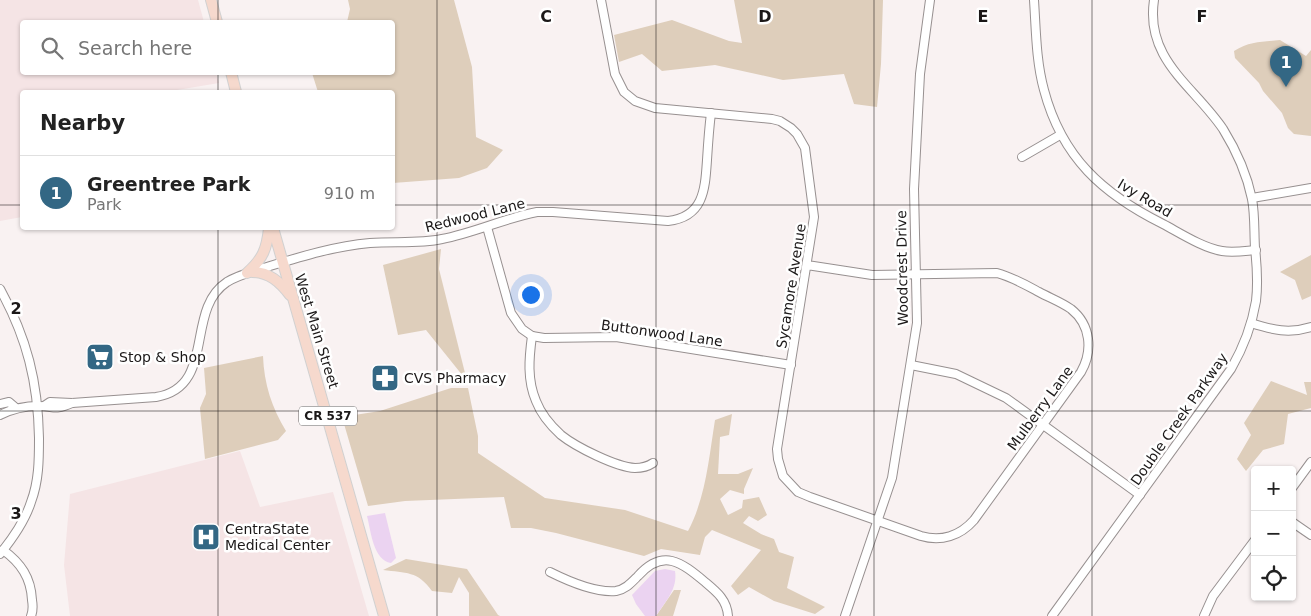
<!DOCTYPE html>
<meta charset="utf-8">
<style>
body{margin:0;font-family:"DejaVu Sans",sans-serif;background:#f2f2f2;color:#222}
.controls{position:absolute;right:15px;bottom:15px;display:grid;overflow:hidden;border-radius:5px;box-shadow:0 1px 4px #0004}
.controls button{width:45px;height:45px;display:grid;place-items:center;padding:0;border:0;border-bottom:1px solid #e0e0e0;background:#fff;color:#222;font:25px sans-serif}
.you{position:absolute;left:530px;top:294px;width:18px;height:18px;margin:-12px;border:4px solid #fff;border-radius:50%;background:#1a73e8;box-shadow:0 0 0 8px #1a73e833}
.badge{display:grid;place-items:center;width:32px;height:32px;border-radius:50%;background:#336784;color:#fff;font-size:16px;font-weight:700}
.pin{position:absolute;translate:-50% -41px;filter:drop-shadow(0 1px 2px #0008)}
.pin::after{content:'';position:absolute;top:26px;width:18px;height:15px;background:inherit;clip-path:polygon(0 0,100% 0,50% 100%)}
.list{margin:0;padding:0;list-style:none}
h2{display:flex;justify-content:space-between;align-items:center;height:65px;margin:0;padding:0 20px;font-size:21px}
h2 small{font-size:16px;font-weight:400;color:#767676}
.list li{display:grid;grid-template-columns:32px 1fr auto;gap:15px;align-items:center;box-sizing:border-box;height:75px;padding:0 20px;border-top:1px solid #e0e0e0}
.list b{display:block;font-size:19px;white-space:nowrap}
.list p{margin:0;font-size:16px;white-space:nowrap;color:#767676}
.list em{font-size:16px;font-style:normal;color:#767676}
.icon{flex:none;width:28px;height:28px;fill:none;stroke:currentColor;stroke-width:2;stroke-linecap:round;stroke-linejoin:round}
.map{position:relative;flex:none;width:1311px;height:616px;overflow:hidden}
.search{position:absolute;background:#fff;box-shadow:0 1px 4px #0004;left:20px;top:20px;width:375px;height:55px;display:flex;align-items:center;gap:12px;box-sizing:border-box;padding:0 18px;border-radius:5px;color:#767676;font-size:19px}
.panel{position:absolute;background:#fff;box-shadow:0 1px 4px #0004;left:20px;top:90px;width:375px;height:140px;border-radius:5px}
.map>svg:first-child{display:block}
.built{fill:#f5e4e5}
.green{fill:#decebb}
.water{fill:#ebd3f1}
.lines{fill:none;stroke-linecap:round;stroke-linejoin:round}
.minor-casing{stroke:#979090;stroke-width:10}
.major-casing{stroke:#d1d1d1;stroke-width:12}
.minor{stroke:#fff;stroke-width:8}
.major{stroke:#f6d9cd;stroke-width:10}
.grid{fill:none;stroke:#1b1818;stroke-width:1;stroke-opacity:0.55}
.labels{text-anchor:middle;stroke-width:5;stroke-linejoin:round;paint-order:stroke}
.shield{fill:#fff;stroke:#5f5d5d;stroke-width:1}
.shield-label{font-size:12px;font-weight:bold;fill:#1b1818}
.street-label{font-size:14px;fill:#1b1818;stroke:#fff}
.poi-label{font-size:14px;fill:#1b1818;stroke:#fff;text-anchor:start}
.grid-label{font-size:16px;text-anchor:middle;font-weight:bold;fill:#1b1818;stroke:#fff;stroke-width:5;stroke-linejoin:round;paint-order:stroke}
</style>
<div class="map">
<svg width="1311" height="616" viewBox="0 0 1311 616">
<rect width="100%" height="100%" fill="#f9f2f2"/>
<g class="built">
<path d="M0 0H198L204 22H22V72L216 73 219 83 177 90V92H22V217L0 221Z"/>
<path d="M240 451 260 507 333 492 369 616H70L64 565 70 494Z"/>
</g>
<g class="green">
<path d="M348 0H454L472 67 476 137 503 150 487 168 459 178 393 183 392 92H318L312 73 392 72V22H347L350 9Z"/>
<path d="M734 0H883L881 64 877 107 854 104 844 74 783 80 715 65 662 71 642 54 619 62 614 35 672 20 729 41 742 43Z"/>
<path d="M1280 40 1306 56 1311 50V136L1294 134 1288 128 1282 113 1263 91 1259 83 1235 58 1234 51C1250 41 1262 42 1280 40Z"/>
<path d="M441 249 439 269 467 381 426 330 398 335 383 265Z"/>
<path d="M1311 255V296L1302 300 1295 280 1280 272Z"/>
<path d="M263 356C264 384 272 408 286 431L278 440 205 459 200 408 206 394 204 368Z"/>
<path d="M1271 381 1307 395 1304 382H1311V408L1288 414 1284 444 1263 450 1246 471 1237 459 1251 435 1244 423Z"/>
<path d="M451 388H468L478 436V453L545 498 625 510 688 531C706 497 709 457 715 420L732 414 729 435 720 437 718 474H738L753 468 744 489V494L730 490 720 499 728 515 742 508 743 500 759 497 767 515 758 521 749 516 743 523 761 534 774 539 779 552 794 557 787 588 825 607 815 614 774 601 749 587 738 595 731 586 761 550 712 530 705 537 700 555 661 549 644 556 556 533 531 528H511L504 497 405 501 368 506 342 417 380 411Z"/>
<path d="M406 559 467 569 498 615 500 616H469V593L459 577 452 593 432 591C418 571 406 573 383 570Z"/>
<path d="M674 590H681L673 616H656Z"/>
</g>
<g class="water">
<path d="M385 513 396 558 391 563C373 560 371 531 367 516Z"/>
<path d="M665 569 675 571C678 589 665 602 656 616H645L636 604 632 595 655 571Z"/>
</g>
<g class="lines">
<defs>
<g id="minor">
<path d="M601 0 615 74 624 92 635 101 655 108 772 119 780 121 791 128 797 134 805 148 814 217 777 449 778 459 783 476 798 492 810 497 921 536C941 542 960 536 974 520L1081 372C1093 351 1091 325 1071 309 1061 302 1050 298 1039 292 1026 285 1012 277 997 273L872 275 807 265"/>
<path d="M1034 0C1036 30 1036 61 1044 90 1062 158 1103 194 1163 224 1180 233 1203 248 1222 251 1233 253 1244 251 1256 250"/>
<path d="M1022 157 1060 135"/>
<path d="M1252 198 1311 188"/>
<path d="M487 227 511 313 522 329 532 336 544 338 616 337 791 365"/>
<path d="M0 289C27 338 38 382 39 438 39 459 39 481 31 502 25 521 13 538 0 554"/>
<path d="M1251 323C1273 330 1289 334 1311 327"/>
<path d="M532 336C529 358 527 380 536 401 541 414 550 425 561 435 576 447 616 467 635 468 642 468 647 467 653 463"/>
<path d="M911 365 956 374 1006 398 1140 495"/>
<path d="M0 404 9 402 16 408"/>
<path d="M44 406 50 402 72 403 156 397C217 387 184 310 227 282 240 274 255 271 270 266 303 256 336 246 370 243 394 241 419 244 442 239 474 233 505 218 537 212H553L668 221C704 217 705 189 707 160 708 144 709 129 711 113"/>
<path d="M0 415C12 409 24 406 38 406 55 406 54 411 72 403"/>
<path d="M1292 488 1311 462"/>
<path d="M1292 522 1311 535"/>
<path d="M3 550C21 563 31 578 32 600 33 606 33 611 31 616"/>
<path d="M550 572C568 581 595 593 616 591 626 589 631 583 638 576 663 548 681 562 705 582 717 592 727 600 728 616"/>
<path d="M845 616 892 478 917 323 914 189 920 74 930 0"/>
<path d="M1052 616 1231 369C1243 348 1252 325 1256 301 1258 284 1257 266 1255 248 1254 232 1255 215 1252 199 1247 175 1236 150 1223 129 1194 86 1145 60 1154 0"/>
<path d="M1204 616 1213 596 1255 540"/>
</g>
<g id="major">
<path d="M211 0 217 22"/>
<path d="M231 72 236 92"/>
<path d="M273 228 384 616"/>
<path d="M252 272C269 272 280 282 290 295"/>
<path d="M247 273C263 259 267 248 269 228"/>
</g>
</defs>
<use href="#minor" class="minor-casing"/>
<use href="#major" class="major-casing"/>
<use href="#minor" class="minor"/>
<use href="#major" class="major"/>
</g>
<path class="grid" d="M218 0V22M437 0V616M656 0V616M874 0V616M1092 0V616M218 72V92M0 205H22M392 205H1311M218 228V616M0 411H1311"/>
<defs>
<symbol id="supermarket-square" viewBox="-11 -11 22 22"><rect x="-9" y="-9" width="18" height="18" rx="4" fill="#336784" stroke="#fff"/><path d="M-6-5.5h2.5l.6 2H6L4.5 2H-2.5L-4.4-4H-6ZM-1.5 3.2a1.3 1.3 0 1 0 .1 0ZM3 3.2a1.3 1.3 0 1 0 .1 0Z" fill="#fff"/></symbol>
<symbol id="pharmacy-square" viewBox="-11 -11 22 22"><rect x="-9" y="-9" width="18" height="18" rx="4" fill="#336784" stroke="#fff"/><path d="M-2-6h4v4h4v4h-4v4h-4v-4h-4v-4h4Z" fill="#fff"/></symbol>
<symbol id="hospital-square" viewBox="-11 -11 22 22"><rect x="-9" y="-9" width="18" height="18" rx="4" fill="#336784" stroke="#fff"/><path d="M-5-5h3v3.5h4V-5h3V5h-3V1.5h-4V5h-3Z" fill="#fff"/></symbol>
</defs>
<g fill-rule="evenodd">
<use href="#supermarket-square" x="84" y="341" width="32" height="32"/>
<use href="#pharmacy-square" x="369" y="362" width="32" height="32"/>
<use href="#hospital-square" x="190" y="521" width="32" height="32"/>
</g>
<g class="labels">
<rect class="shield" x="299" y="406.5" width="58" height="19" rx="4"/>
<g class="shield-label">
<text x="328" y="420">CR 537</text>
</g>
<g class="street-label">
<text transform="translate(1145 198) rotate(31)" y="5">Ivy Road</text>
<text transform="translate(475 215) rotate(-14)" y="5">Redwood Lane</text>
<text transform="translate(902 268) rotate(-91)" y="5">Woodcrest Drive</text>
<text transform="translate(791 286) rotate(-81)" y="5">Sycamore Avenue</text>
<text transform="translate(317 331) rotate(73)" y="5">West Main Street</text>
<text transform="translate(662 333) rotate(8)" y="5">Buttonwood Lane</text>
<text transform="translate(1040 408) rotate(-54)" y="5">Mulberry Lane</text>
<text transform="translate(1179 419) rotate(-55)" y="5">Double Creek Parkway</text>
</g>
<g class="poi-label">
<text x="119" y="362">Stop &amp; Shop</text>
<text x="404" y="383">CVS Pharmacy</text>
<text x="225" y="534">CentraState<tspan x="225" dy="16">Medical Center</tspan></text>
</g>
</g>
<g class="grid-label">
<text x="546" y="22">C</text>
<text x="765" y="22">D</text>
<text x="983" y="22">E</text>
<text x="1202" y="22">F</text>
<text x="16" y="314">2</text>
<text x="16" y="519">3</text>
</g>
</svg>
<div class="controls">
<button>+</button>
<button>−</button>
<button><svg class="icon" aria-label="locate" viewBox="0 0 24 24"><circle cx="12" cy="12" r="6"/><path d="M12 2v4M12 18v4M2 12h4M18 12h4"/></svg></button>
</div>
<div class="you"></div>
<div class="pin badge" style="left:1286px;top:87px">1</div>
<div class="search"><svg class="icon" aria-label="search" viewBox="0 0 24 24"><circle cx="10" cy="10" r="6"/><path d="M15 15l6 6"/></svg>Search here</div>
<section class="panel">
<h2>Nearby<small></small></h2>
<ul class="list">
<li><span class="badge">1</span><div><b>Greentree Park</b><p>Park</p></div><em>910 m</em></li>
</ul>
</section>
</div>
